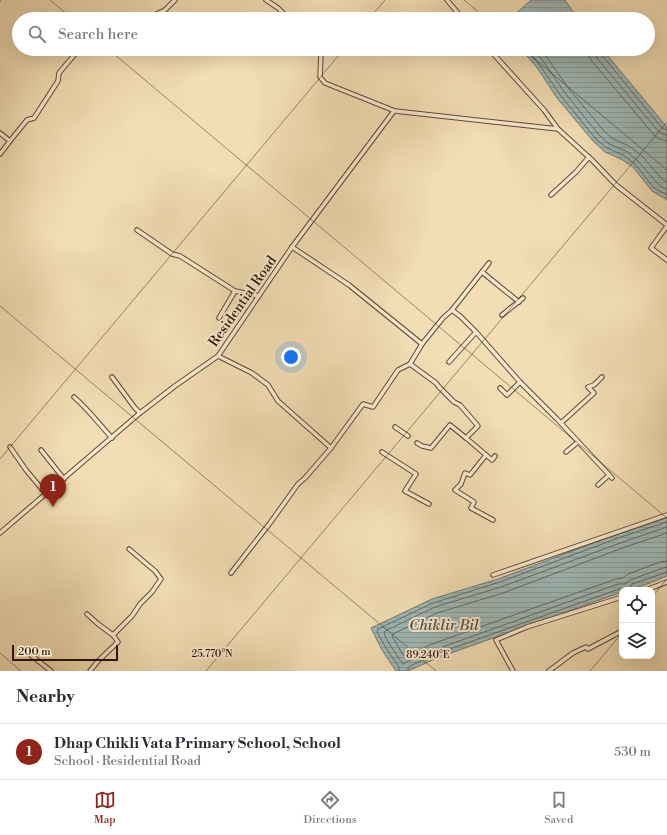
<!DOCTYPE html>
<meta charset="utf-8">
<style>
body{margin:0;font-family:"Libre Bodoni",serif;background:#f7f7f7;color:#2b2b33}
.controls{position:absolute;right:12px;bottom:12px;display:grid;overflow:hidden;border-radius:8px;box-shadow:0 4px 16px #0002}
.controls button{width:36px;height:36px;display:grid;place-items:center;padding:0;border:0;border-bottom:1px solid #e1e1e2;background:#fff;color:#2b2b33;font:20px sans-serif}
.scale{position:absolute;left:12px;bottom:10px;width:106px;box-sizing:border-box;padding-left:4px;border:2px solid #2d160a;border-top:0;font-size:11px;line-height:14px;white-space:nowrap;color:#2d160a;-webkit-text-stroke:3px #f7e9ce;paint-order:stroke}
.you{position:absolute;left:291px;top:357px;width:14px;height:14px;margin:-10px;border:3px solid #fff;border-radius:50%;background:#1a73e8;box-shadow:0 0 0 6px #1a73e833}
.badge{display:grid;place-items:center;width:26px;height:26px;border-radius:50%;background:#8f2418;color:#fff;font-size:13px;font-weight:700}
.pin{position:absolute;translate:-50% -33px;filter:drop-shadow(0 1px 2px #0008)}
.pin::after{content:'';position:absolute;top:21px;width:14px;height:12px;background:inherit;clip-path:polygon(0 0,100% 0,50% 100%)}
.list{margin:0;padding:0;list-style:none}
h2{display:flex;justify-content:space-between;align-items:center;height:52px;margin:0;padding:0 16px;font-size:17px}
h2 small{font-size:13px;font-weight:400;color:#7c7c81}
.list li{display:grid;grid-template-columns:26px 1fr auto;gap:12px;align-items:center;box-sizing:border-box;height:56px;padding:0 16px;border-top:1px solid #e1e1e2}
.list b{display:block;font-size:15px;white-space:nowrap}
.list p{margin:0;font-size:13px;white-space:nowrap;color:#7c7c81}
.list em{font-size:13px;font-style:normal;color:#7c7c81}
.icon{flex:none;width:22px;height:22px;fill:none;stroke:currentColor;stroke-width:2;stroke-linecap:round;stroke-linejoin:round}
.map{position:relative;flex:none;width:667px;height:671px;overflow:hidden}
.search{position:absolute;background:#fff;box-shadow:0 4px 16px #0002;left:12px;right:12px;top:12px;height:44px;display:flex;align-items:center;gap:10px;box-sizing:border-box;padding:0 14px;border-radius:22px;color:#7c7c81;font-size:15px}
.sheet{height:108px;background:#fff}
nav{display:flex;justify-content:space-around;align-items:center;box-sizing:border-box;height:56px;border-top:1px solid #e1e1e2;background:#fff;font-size:11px;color:#7c7c81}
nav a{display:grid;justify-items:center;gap:2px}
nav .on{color:#8f2418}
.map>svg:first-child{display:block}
.water{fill:url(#water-rules);stroke:#717872}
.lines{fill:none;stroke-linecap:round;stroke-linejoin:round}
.shore{stroke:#666861;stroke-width:1}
.minor-casing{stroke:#5e4834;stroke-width:5.5}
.minor{stroke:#f7e9ce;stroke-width:3.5}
.ticks{fill:none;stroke:#2d160a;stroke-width:1;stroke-opacity:0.45}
.labels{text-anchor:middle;stroke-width:4;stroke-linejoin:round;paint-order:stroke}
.street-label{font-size:14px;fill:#2d160a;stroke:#f7e9ce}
.water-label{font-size:15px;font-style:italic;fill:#554f47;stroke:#f7e9ce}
.ticks-label{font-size:10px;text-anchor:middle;fill:#2d160a;stroke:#f7e9ce;stroke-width:4;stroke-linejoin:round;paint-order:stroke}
</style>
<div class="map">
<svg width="667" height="671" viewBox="0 0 667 671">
<defs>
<pattern id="water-rules" width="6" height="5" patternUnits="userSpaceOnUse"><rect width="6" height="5" fill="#9fb9b8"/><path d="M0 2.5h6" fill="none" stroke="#899e9d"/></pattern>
</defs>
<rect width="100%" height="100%" fill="#f2ddb4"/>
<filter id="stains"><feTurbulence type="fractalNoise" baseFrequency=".005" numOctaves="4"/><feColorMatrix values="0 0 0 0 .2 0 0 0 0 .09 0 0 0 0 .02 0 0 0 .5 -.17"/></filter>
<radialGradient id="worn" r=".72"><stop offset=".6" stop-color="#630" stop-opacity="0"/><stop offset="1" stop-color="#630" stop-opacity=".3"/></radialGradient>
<g class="water">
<path d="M531 0H565L578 19H510Z"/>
<path d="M521 49H602L667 127V200L652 191 633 167 621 159 605 152 593 141 557 98 538 69Z"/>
<path d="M667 517V576C654 581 635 590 622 590V592L437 658 408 671H396L382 650 371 628 432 599 498 579 620 533Z"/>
</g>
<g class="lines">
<g class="shore">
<path d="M527 49 541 67 561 96 596 139 607 148 623 155 635 164 654 188 667 195"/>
<path d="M534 49 545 64 565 93 599 135 609 144 626 151 638 161 658 184 667 190"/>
<path d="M541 49 569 89 604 131 613 139 629 146 642 156 662 179 667 182"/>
<path d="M588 49V55L591 60 654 135 659 139 667 141"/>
<path d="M594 49V54L597 58 658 131 662 134 667 135"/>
<path d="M599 49 600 53 662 128 667 130"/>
<path d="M667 527 623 542 501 587 435 607 385 631 384 634 390 645 402 663 404 664 408 661 434 650 618 584H625L630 580 663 568 667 567"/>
<path d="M667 533 625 547 503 593 437 613 393 634 392 636 403 655 406 656 432 644 616 579 623 578 628 574 660 562 667 561"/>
<path d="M629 590 630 587 632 584 667 572"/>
<path d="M399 671V667L386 648 377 632 378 629 433 603 500 582 621 537 667 522"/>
<path d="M408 671V668L410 666 436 654 619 589H622L624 590"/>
</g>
<defs>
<g id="minor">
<path d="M266 0 278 8 289 19"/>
<path d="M447 0 463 19"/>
<path d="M147 19 165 10 175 0"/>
<path d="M319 49 321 53 320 77 325 83 395 111 558 129 592 160 616 185 667 225"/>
<path d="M489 49 544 110 558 129"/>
<path d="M0 133 10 141 0 154"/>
<path d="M10 141 27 120 34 118 58 81 59 73 75 54 83 49"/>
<path d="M551 195 576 172 589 157"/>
<path d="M667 226 651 248 667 260"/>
<path d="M137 230 172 254 180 256 235 291 259 296"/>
<path d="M292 247 349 285 422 344 443 318 452 310 461 317 476 332 520 382 558 420 612 478"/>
<path d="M482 272 519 302"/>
<path d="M452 310 489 263"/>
<path d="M502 315 523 298"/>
<path d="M219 318 235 291"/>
<path d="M218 356 252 373 268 385 278 401 331 448"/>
<path d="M449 362 476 332"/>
<path d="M410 364 436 383 439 387 454 402 460 405 478 426 466 438 492 460 495 456"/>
<path d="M112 377 135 408 140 413"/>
<path d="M500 388 507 395 520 382"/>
<path d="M74 397C88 409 99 424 112 438"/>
<path d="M561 423 594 393 588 387 594 385 602 377"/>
<path d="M395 427 408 436"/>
<path d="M417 443 422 446 431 448 450 425 466 438"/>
<path d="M10 447 26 470 46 494"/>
<path d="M41 450 64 479"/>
<path d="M382 452 416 474 405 491 429 504"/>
<path d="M566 452 578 442"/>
<path d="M486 455 470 475 465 473 461 484 455 490 474 502 471 508 493 520"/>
<path d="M598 485 609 475"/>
<path d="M0 533 140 413 175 386 218 356 292 247 394 111"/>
<path d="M231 573 270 523 298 484 305 478 331 448 363 404 373 407 398 370 410 364 422 344"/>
<path d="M493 575 667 515"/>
<path d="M646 590 667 582"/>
<path d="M87 614 98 624 113 635 118 642 98 661 90 671"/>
<path d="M113 635 132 616 140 604 152 592 161 579 155 571 129 549"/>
<path d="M27 652 51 671"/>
<path d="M513 671 496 640 527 627 622 597"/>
<path d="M549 671 573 653 586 647 588 649 622 631"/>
</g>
</defs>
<use href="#minor" class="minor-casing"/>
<use href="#minor" class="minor"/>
</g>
<path class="ticks" d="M50 0 73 19M464 0 487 19M0 2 1 0M369 19 385 0M108 49 667 518M523 49 667 170M0 306 436 671M0 459 344 49M652 597 667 579M0 653 21 671M206 671 667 122M590 671 622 633"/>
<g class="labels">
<g class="street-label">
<text transform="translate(242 301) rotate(-55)" y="5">Residential Road</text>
</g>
<g class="water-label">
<text x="444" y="630">Chiklir Bil</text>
</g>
</g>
<g class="ticks-label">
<text x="212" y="657">25.770°N</text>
<text x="428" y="658">89.240°E</text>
</g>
<rect width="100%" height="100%" filter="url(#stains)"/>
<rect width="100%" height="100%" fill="url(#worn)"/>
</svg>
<div class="controls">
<button><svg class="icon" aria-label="locate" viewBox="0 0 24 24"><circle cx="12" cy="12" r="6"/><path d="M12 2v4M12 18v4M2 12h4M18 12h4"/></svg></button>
<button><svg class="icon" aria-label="layers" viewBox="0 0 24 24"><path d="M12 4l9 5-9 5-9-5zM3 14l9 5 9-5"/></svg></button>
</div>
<div class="scale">200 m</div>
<div class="you"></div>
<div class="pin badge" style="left:53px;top:507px">1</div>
<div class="search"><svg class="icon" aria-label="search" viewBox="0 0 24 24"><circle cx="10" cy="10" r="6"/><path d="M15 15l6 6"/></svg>Search here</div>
</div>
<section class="sheet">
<h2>Nearby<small></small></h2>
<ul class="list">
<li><span class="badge">1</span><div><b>Dhap Chikli Vata Primary School, School</b><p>School · Residential Road</p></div><em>530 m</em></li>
</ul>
</section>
<nav>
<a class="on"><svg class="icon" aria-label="map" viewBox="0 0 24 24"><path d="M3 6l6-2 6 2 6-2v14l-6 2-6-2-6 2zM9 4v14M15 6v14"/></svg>Map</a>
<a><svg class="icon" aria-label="directions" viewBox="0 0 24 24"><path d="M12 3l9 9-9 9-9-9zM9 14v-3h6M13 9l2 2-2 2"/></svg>Directions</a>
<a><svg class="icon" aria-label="saved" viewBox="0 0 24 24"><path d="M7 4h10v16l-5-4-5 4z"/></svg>Saved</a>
</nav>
